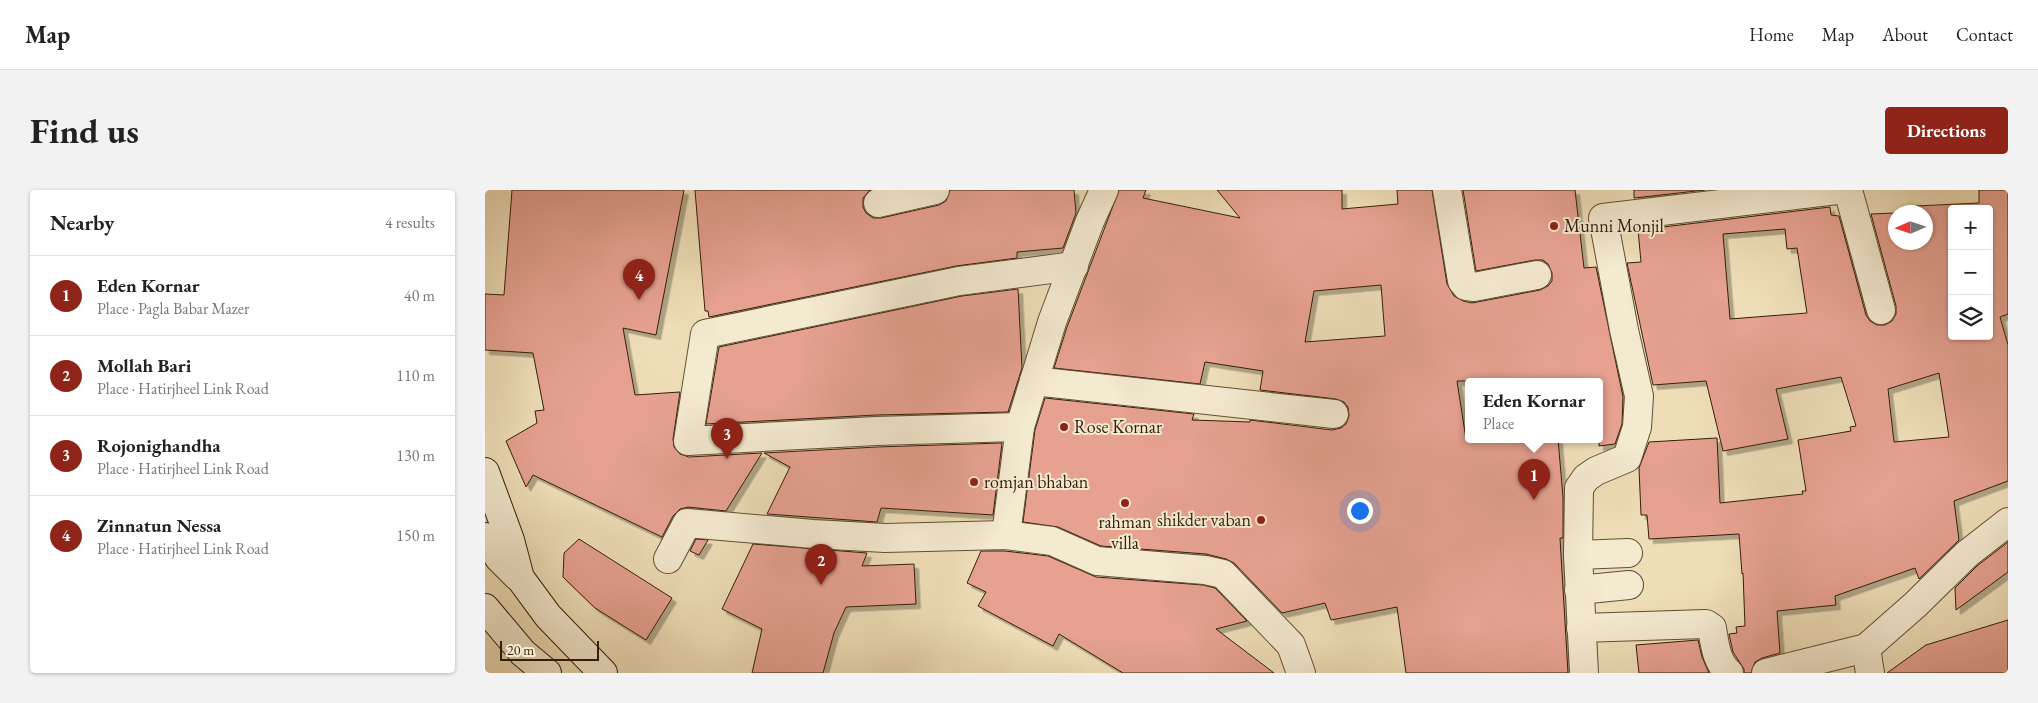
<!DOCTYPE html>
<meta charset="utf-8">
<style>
body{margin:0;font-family:"EB Garamond",serif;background:#f2f2f2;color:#222}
.controls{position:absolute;right:15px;top:15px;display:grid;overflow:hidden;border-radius:5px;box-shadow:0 1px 4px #0004}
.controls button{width:45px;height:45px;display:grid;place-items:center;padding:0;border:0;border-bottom:1px solid #e0e0e0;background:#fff;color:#222;font:25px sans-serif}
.compass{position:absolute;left:1403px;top:15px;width:45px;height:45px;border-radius:50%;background:#fff;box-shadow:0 1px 4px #0004;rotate:267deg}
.scale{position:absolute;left:15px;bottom:12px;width:99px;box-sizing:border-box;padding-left:5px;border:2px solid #331e0a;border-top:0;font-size:14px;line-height:18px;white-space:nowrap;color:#331e0a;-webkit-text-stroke:4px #f4ead0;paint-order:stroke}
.you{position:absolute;left:874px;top:320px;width:18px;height:18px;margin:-12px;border:4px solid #fff;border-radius:50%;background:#1a73e8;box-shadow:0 0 0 8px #1a73e833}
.badge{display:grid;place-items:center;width:32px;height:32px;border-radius:50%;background:#8f2418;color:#fff;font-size:16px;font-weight:700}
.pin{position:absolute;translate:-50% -41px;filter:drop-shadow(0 1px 2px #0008)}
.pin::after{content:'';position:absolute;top:26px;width:18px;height:15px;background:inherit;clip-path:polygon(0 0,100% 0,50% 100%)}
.popup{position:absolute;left:980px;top:188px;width:138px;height:65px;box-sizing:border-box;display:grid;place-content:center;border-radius:5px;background:#fff;filter:drop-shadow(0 1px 4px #0005);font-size:16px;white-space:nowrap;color:#767676}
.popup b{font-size:19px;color:#222}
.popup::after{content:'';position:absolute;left:50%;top:100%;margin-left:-10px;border:10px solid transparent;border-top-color:#fff}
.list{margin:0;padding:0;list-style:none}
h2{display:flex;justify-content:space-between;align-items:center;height:65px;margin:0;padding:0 20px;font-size:21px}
h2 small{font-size:16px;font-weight:400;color:#767676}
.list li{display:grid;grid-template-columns:32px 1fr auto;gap:15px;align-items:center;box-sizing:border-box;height:80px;padding:0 20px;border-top:1px solid #e0e0e0}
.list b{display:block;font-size:19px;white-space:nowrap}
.list p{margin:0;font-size:16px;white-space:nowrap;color:#767676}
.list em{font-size:16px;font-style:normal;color:#767676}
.icon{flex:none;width:28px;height:28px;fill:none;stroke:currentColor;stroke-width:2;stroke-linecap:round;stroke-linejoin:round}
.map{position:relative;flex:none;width:1523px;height:483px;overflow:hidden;border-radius:5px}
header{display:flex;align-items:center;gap:30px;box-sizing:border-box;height:70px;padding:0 25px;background:#fff;border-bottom:1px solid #e0e0e0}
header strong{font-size:24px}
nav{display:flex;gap:28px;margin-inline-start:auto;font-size:18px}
.intro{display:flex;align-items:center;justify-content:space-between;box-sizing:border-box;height:120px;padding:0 30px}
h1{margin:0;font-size:35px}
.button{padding:12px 22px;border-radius:5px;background:#8f2418;color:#fff;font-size:18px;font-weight:700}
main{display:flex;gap:30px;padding:0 30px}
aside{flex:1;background:#fff;border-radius:5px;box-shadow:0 1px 4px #0004}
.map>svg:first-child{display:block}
.building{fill:#e6a191;stroke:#331e0a;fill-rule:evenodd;filter:url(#shadow)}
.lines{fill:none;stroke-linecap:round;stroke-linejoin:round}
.minor-casing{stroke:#624e35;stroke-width:30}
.secondary-casing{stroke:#331e0a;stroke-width:30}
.minor{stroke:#f4ead0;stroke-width:28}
.secondary{stroke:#f4ead0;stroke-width:28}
.poi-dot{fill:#8f2418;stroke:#f4ead0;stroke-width:2}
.labels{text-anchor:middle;stroke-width:4;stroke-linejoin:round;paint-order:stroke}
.poi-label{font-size:18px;fill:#331e0a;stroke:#f4ead0;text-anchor:start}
</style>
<header>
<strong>Map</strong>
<nav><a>Home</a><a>Map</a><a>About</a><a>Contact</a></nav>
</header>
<div class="intro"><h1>Find us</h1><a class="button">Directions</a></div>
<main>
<aside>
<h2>Nearby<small>4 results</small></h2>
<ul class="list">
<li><span class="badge">1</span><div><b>Eden Kornar</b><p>Place · Pagla Babar Mazer</p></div><em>40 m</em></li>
<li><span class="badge">2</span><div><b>Mollah Bari</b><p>Place · Hatirjheel Link Road</p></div><em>110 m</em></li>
<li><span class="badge">3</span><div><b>Rojonighandha</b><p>Place · Hatirjheel Link Road</p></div><em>130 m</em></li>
<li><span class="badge">4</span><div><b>Zinnatun Nessa</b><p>Place · Hatirjheel Link Road</p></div><em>150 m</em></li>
</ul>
</aside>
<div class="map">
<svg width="1523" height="483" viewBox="0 0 1523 483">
<defs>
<filter id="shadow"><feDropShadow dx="4.5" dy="4.5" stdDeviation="0" flood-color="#0004"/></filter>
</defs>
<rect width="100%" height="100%" fill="#eedeb7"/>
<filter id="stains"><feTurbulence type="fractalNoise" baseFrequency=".004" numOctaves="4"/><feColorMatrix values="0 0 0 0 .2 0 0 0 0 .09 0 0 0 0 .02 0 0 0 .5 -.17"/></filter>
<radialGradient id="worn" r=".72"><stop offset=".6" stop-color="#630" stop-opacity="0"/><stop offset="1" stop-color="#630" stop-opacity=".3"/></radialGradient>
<g class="building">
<path d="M27 0H199L171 145 138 138 150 205 195 202 188 249 189 257 195 264 204 267 277 263 241 321 203 317 195 319 188 326 177 347 48 285 41 297 21 251 52 233 50 221 59 220 48 163 0 160V104L19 105Z"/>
<path d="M210 0H385L378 8V17L381 23 388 28H396L454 15 461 11 465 0H589L591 23 578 58 532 62V68L471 76 224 127 223 121H220Z"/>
<path d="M634 0H661L658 8 755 28 732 0H857V19L913 14 912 0H947L962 94 969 106 978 111 987 113 1055 100 1063 96 1067 91V83L1063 74 1058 70H1050L991 81 978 0H1090L1099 78 1111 77 1138 207 1137 234 1130 254 1114 256V191H972L981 249H1073L1078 307V348H1075L1083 483H921L912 417 846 430 840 413 797 423 749 373 741 369 721 364 616 356 573 337 538 332 550 240 560 208 709 224 707 230 765 232V230L847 240 856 238 861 234 864 226 863 217 859 212 851 209 775 200 778 181 720 172 715 194 569 178 582 137ZM896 95 900 146 820 152 829 101Z"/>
<path d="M1149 0H1220L1149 8Z"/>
<path d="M1494 0H1523V124L1515 127 1523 155V291L1469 311 1474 350 1434 389 1430 378 1350 406 1351 415 1292 421 1295 463 1277 468 1270 472 1266 483H1259V479L1248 462 1244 444 1252 443 1251 437 1260 436 1258 383 1257 384 1254 344 1164 349 1162 325H1156L1154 278 1164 252 1232 248 1235 313 1318 304 1317 301H1321L1313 250 1366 241 1365 237 1371 236 1356 187 1291 199 1303 249 1238 261 1221 191 1168 195 1142 73 1156 72 1153 40 1345 17 1346 25 1354 26 1381 125 1385 131 1392 135H1400L1407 131 1411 124V116L1386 24 1410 23V52H1440V22H1420H1432L1431 16 1494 13ZM1467 19H1504V146H1467ZM1300 39 1302 59 1312 58 1322 123 1245 129 1238 44ZM1454 183 1464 247 1409 252 1403 199Z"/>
<path d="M533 99 537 178 523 222 391 225 221 234 234 157 477 106Z"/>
<path d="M517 253 508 325 396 318 392 332 282 324 305 277 279 263 392 257Z"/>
<path d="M94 349 187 408 161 450 110 418 78 387 79 363Z"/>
<path d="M211 349 223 350 214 365 205 361Z"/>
<path d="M1523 352V382L1471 420 1470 398 1492 376Z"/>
<path d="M268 354 382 363 377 376 429 374 431 414 361 417 349 443 338 483H267L277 439 237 419Z"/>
<path d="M496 361H520L563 366 611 387 718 395 730 398 762 431 731 439 789 483H638L574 444 568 456 493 416 501 402 482 393Z"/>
<path d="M1523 430V483H1402L1441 455Z"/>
<path d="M1213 450 1217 467 1224 483H1154L1151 455Z"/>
</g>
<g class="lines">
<defs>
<g id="minor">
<path d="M962 0 977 91 981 96 989 97 1052 85"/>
<path d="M1363 0 1396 120"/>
<path d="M393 13 450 0"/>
<path d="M549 191 849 224"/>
<path d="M535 237 391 241 203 251 220 144 474 91 589 76"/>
<path d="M521 345 535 237 567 132 605 31 619 0"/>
<path d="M1093 365 1143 363"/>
<path d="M183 369 202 333 328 344 400 348 521 345 567 351 612 371 720 380 738 384 806 455 816 483"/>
<path d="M1094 400 1144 395"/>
<path d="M1096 438 1221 434 1227 438C1230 455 1231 471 1244 483"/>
<path d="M1381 458 1385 483"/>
<path d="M1099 483 1093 365 1094 298 1101 288 1111 281 1142 268 1152 237 1154 206 1139 140 1118 28 1352 0"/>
<path d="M1281 483 1381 458 1430 415 1482 364 1523 332"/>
</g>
<g id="secondary">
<path d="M0 282 25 350 35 388 63 426 118 483"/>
<path d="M0 347 14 368 32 386"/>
<path d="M0 418 38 463 62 483"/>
</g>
</defs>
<use href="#minor" class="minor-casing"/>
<use href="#secondary" class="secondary-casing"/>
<use href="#minor" class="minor"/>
<use href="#secondary" class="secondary"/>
</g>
<g class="poi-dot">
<circle cx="1069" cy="36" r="5"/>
<circle cx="579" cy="237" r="5"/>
<circle cx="489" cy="292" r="5"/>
<circle cx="640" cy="313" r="5"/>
<circle cx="776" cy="330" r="5"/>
</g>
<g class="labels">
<g class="poi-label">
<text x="1079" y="42">Munni Monjil</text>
<text x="589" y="243">Rose Kornar</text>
<text x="499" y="298">romjan bhaban</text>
<text x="766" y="336" text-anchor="end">shikder vaban</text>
<text x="640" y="338" text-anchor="middle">rahman<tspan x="640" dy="21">villa</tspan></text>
</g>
</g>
<rect width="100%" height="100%" filter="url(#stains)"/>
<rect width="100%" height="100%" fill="url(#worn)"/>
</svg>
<div class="controls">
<button>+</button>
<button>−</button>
<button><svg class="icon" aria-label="layers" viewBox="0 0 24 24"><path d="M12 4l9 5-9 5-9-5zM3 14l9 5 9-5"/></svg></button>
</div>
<svg class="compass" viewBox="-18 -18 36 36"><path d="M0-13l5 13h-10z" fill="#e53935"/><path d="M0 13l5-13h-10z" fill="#767676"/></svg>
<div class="scale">20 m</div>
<div class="you"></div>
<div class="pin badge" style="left:1049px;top:310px">1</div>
<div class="popup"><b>Eden Kornar</b>Place</div>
<div class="pin badge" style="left:336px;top:395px">2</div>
<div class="pin badge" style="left:242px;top:269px">3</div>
<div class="pin badge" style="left:154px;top:110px">4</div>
</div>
</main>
